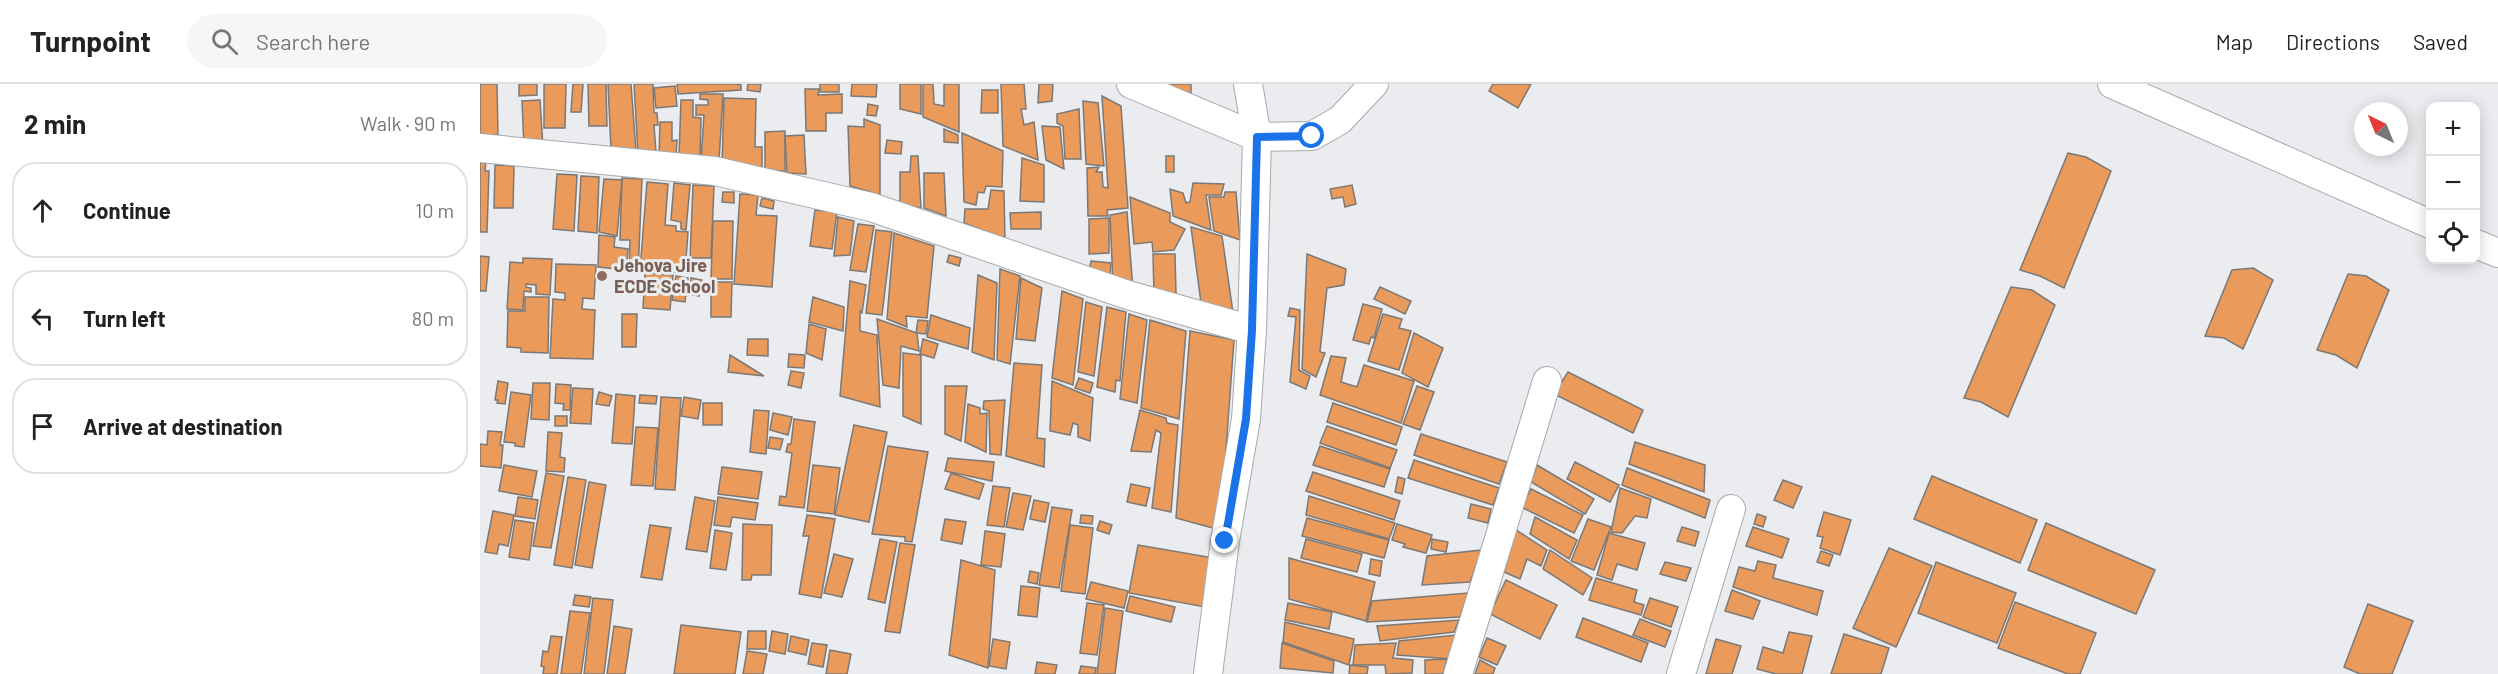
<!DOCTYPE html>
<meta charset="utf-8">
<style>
body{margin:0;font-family:Barlow,sans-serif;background:#f6f6f6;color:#222}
.controls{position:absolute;right:18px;top:18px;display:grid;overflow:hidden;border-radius:12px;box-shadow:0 3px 15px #0003}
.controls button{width:54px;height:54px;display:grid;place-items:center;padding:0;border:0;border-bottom:2px solid #e0e0e0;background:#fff;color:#222;font:30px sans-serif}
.compass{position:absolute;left:1874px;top:18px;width:54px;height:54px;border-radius:50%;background:#fff;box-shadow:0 3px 15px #0003;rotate:317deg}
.stop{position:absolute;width:18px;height:18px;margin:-14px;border:4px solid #1a73e8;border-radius:50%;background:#fff}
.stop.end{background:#1a73e8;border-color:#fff;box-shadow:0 2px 6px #0008}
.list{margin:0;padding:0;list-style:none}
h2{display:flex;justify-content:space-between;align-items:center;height:78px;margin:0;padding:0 24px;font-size:26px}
h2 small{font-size:20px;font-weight:400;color:#767676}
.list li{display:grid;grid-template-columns:39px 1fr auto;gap:18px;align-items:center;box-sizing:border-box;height:96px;margin:0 12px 12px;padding:0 12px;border:2px solid #e0e0e0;border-radius:24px}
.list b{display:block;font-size:22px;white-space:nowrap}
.list em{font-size:20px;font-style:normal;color:#767676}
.icon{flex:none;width:33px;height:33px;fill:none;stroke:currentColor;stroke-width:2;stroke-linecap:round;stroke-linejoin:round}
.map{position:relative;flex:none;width:2018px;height:590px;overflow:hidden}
header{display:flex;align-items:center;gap:36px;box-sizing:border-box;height:84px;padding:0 30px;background:#fff;border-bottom:2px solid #e0e0e0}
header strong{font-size:28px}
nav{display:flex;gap:33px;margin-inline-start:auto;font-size:21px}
.search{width:420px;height:54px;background:#f6f6f6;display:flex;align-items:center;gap:15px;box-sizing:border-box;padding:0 21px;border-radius:33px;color:#767676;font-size:22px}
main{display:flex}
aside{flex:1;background:#fff}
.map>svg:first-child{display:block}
.building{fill:#ea9b5c;stroke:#7b7876;stroke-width:1.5}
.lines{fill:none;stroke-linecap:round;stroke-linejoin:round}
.minor-casing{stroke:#a6a9ab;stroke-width:30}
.minor{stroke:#fff;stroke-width:28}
.route{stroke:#1a73e8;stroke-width:8}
.education-dot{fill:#8d6e63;stroke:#eaecef;stroke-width:2}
.labels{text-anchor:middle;stroke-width:6;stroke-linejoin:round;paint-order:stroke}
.education-label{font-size:18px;font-weight:bold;fill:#785e54;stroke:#eaecef;text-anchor:start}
</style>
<header>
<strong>Turnpoint</strong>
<div class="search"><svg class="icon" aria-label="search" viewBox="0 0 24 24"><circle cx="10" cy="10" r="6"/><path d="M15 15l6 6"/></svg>Search here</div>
<nav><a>Map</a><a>Directions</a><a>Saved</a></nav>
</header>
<main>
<aside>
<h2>2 min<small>Walk · 90 m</small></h2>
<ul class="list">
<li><svg class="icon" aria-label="ahead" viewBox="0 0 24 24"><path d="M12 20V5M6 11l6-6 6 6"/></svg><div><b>Continue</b></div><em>10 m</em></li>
<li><svg class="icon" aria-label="left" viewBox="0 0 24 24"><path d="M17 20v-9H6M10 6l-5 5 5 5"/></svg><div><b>Turn left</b></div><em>80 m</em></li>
<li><svg class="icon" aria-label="arrive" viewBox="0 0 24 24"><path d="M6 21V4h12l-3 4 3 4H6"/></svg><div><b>Arrive at destination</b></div></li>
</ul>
</aside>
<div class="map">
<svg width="2018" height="590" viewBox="0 0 2018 590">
<rect width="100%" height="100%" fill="#eaecef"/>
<g class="building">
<path d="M0 0H17L18 51H0Z"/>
<path d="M39 0H57V11L39 12Z"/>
<path d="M64 0H86L85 44H64Z"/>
<path d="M93 0H103L101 28H91Z"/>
<path d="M108 0H126L127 42H109Z"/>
<path d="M128 0H151L156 67 131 65Z"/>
<path d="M154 0H173L174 29H177L178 41H174L176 68 158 69Z"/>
<path d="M197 0H255L261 1V6L198 10Z"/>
<path d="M268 0H281L280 8 267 6Z"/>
<rect x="340" y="0" width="19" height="8"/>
<path d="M372 0H397L396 13 371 12Z"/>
<path d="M420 0H441V30L420 25Z"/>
<path d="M443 0H453L454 20 464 22V0H479V48L443 33Z"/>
<path d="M521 0H544L546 25H541L544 41 554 38 558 76 523 62Z"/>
<path d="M559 0H573L572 17 558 19Z"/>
<path d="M671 0H711V23Z"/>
<path d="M1013 0H1051L1038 24 1009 7Z"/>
<path d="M195 2 197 22 176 24 174 4Z"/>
<path d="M325 5H339L338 11 362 10V29H346V47H326Z"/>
<path d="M502 6H518V29H501Z"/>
<path d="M220 10H243L239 77 221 76 224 31H216V21H228V16L220 15Z"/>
<path d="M622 12 641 22 648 124 627 126 628 132H608L607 84 619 83 616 88H622L623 103 628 104Z"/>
<path d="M244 14 276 15 275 63H282V83L242 82Z"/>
<path d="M60 16 63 63 44 64 42 17Z"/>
<path d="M201 16H213V33L221 34 220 73H199Z"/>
<path d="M603 17 618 19 624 82 606 80Z"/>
<path d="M388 20 398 22 396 32 387 31Z"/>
<path d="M599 25 601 75H585L583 42 577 39V30Z"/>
<path d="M384 35 400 41V111L370 102 368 42 384 43Z"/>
<path d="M180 38H192V57L197 56 196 72H179Z"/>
<path d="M562 42 580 43 584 85 566 76Z"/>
<path d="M464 45 478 51V59L464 58Z"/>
<path d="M305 47V87H285V48Z"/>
<path d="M482 49 523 67 522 103 506 102 504 109 498 108 496 121 484 118Z"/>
<path d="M324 51 326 90 307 89 305 52Z"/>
<path d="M407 56 422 58 421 70 405 69Z"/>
<path d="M1588 69 1606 73 1631 87 1584 204 1560 192 1540 186Z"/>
<path d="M431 72H438L441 124 420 120V88H430Z"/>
<rect x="686" y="72" width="8" height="16"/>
<path d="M542 74 564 81V118L540 117Z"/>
<path d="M0 77H6L5 87H9L7 148H0Z"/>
<path d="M15 81 34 82 33 124H14Z"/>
<path d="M444 89H464L466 132 444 124Z"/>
<path d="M77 90 97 91 94 147 73 145Z"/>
<path d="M101 92 119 93 117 149 98 147Z"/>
<path d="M142 94 162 95 158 189 149 188 150 156H140Z"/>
<path d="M124 95 142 96 137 152 119 148Z"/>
<path d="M167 98 188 100 185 141 196 142V147L208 148 205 189 160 186Z"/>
<path d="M194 99 210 101 206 146 201 145V138L191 136Z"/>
<path d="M713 99 744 100 741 111H726L731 146 693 132 690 105 703 109 706 119 710 118Z"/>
<path d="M213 101 234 102 231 174H210Z"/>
<path d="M872 101 876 120 865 123 863 113 852 115 850 105Z"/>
<path d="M511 106 524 107 525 155 484 139 485 125H508Z"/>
<path d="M243 108H254V119L242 118Z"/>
<path d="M745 108H756L760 156 734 147 729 113H744Z"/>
<path d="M260 110 278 111 276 131 297 132 292 203 254 200Z"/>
<path d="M650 113 690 129V138L705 145 694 166 673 168 672 158 654 160Z"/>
<path d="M282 114 294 117 293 125 280 122Z"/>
<path d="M335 126 357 128 352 165 330 162Z"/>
<path d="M561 128V145H531L530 129Z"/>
<path d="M647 128 653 206 633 200 630 131Z"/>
<path d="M358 133 374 137 370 171 354 172Z"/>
<path d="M629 134V169L609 170V135Z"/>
<path d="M233 137H253L252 195H231Z"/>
<path d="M378 140 394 142 386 188 370 186Z"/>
<path d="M711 143 742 152 753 229 721 219Z"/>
<path d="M396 146 412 148 402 231 386 229Z"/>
<path d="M414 149 454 162 447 234 426 232 427 243 407 235Z"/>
<path d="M119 151 135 153 134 163 148 165 146 186 118 183Z"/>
<path d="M673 170H695L696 210 674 211Z"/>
<path d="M827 170 866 185 864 201 847 204 840 268 845 269 836 293 822 285Z"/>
<path d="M469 171 481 174 479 182 467 178Z"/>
<path d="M0 172 9 173 6 207H0Z"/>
<path d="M43 174 72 175 70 211 56 210V201L46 200V203L51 204V208L44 207 43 226 27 225 30 178 43 179Z"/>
<path d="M611 177 631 179 630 193 608 191Z"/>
<path d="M76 180 116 181 114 215 103 214 102 225 115 226 113 275 70 274 73 215 85 216V209L75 208Z"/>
<path d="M1773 184 1793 196 1763 265 1744 254 1725 252 1752 186Z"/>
<path d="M520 185 540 192 530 280 517 276Z"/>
<path d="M165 189 193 191 190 226 163 224Z"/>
<path d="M1868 190 1886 192 1909 206 1877 284 1856 271 1837 266Z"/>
<path d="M498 191 517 199 514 276 492 268Z"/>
<path d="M196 192 208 194 205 218 192 216Z"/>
<path d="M211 194 222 196 219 212 209 210Z"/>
<path d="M541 194 562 204 555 257 536 255Z"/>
<path d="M370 197 386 201 382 229 380 227V247L397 251 400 323 360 312Z"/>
<path d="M231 198H252L251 233H231Z"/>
<path d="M900 203 931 217 925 230 894 215Z"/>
<path d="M1531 203 1552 206 1575 221 1528 333 1501 318 1484 314Z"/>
<path d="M582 207 603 215 593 301 572 294Z"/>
<path d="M45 213H69L68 269 41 268V264L27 263 28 227H45Z"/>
<path d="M333 213 364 223 363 247 329 238Z"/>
<path d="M606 218 622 223 614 292 598 288Z"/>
<path d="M883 220 902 225 894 254 891 253 889 260 873 256Z"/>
<path d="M627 223 646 228 640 297 636 296 635 308 617 303Z"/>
<path d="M810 224 820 226 819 286 830 292 826 305 810 298 816 233 808 232Z"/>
<path d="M142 230H157L156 263H142Z"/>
<path d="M649 230 667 236 657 319 640 315Z"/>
<path d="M903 230 922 235 919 244 931 247 919 286 888 277Z"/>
<path d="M451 231 490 244 488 265 447 253Z"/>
<path d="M397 235 437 249 439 267 421 262 419 304 403 301Z"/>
<path d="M438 236 448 237 446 250 436 249Z"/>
<path d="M670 236 706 247 699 335 661 324Z"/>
<path d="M329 240 346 245 342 276 326 269Z"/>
<path d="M710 247 754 256 740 446 696 434Z"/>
<path d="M934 249 963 264 948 303 922 289Z"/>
<path d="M268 255H288V272L267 271Z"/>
<path d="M443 255 458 260 454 274 440 270Z"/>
<path d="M423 269 441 271V340L423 332Z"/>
<path d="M309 270 325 271 324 284 308 283Z"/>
<path d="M250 271 284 292 248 288Z"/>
<path d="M851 272 866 274 861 298 877 303 884 281 934 297 921 339 840 311Z"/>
<path d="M534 279 562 281 557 354 565 355 564 383 526 372Z"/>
<path d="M311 287 324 289 321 304 308 301Z"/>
<path d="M1088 288 1163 326 1153 349 1074 310Z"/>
<path d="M599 294 613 299 610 309 595 304Z"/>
<path d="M18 297 28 299 25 320 17 319 18 316H15Z"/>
<path d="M572 297 613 314 610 357 598 353V341L593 339 590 351 570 347Z"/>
<path d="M53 299H70L69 336 51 335Z"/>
<path d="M76 300 91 301 90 326H83L84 320 75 319Z"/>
<path d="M465 302H487L481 357 465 350Z"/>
<path d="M937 302 954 308 940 346 923 340Z"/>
<path d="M93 304 113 305 111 340 90 339Z"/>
<path d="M31 308 51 311 44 363 35 362V359L24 358Z"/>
<path d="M119 308 132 312 129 322 116 320Z"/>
<path d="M136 310 155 312 152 360 132 359Z"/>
<path d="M160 311 177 312 176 320 159 319Z"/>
<path d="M181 313 201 314 195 406 175 405Z"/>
<path d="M204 313 221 316 218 335 201 332Z"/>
<path d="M525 316 521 371 510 370 509 327 503 325 504 317Z"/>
<rect x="223" y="319" width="19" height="22"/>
<path d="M853 319 922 343 916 361 847 338Z"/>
<path d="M488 320 500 324V330L507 329 506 368 485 358Z"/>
<path d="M274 326 289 327 286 370 270 368Z"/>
<path d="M660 326 686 334 687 339 698 341 691 428 672 424 681 349 676 346 671 368 651 367Z"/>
<path d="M293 329 312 333 308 351 290 346Z"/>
<rect x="75" y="332" width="12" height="10"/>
<path d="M314 335 335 338 324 424 299 421 300 412 306 413 312 369 306 368 308 360H311Z"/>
<path d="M374 341 407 348 389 438 355 431Z"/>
<path d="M847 342 917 366 910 384 840 359Z"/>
<path d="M156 343 178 344 173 402 151 401Z"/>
<path d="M8 347 22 348 20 361H23L21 384 0 382V360L7 361Z"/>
<path d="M68 348 82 349 80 373 85 374 84 388 66 387Z"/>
<path d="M941 350 1027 378 1019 400 934 371Z"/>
<path d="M290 353 303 355 300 366 288 364Z"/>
<path d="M1155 358 1225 381 1224 408 1149 380Z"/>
<path d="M408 362 448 368 432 458 425 457V453L392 450Z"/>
<path d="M840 362 910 385 904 403 833 381Z"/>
<path d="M468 374 514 378 512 397 465 387Z"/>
<path d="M934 376 1019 404 1013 421 928 394Z"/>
<path d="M1095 378 1139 401 1130 418 1087 395Z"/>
<path d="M24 381 57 387 52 413 19 407Z"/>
<path d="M333 381 360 384 354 430 327 427Z"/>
<path d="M1057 381 1114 415 1105 430 1051 398Z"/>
<path d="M242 383 282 388 278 415 238 410Z"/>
<path d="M1147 384 1230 416 1225 434 1142 401Z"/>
<path d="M833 388 920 417 914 436 826 407Z"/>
<path d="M66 389 84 392 71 464 53 462Z"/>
<path d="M471 389 504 400 499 415 465 405Z"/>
<path d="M1452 392 1557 436 1540 479 1434 435Z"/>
<path d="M88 393 106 396 92 484 74 481Z"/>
<path d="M918 393 925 395 922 410 915 408Z"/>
<path d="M1303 396 1322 403 1313 424 1294 416Z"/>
<path d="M109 398 126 401 112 484 95 481Z"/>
<path d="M651 400 670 404 666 422 647 418Z"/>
<path d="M513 402 530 404 524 443 507 441Z"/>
<path d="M1140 404 1171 415 1167 434 1155 432 1142 449 1131 448Z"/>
<path d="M1051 405 1103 431 1094 449 1041 423Z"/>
<path d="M533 409 551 412 543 446 526 443Z"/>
<path d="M829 412 915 439 909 455 826 431Z"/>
<path d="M38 413 58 416 55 435 35 432Z"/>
<path d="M215 413 235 417 227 468 206 465Z"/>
<path d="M238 413 278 419 275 436 252 433 250 443 234 441Z"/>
<path d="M554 416 569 419 565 438 550 435Z"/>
<path d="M991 420 1011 425 1008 439 988 434Z"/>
<path d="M572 423 592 426 579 504 559 501Z"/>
<path d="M13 427 34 431 28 462 19 460 17 470 5 468Z"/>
<path d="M1344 428 1371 436 1360 471 1340 464 1343 453 1337 452Z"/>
<path d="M1277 430 1286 433 1283 443 1274 440Z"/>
<path d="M327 431 355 435 341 514 319 510 329 452H323Z"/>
<path d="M601 431 613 432 612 440 600 439Z"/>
<path d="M1055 433 1097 456 1089 475 1050 450Z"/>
<path d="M827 434 909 456 904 474 822 452Z"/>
<path d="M465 435 486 438 482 460 461 456Z"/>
<path d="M1108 435 1131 443 1114 486 1091 477Z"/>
<path d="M35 436 54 439 49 476 29 473Z"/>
<path d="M620 437 632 441 629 450 617 446Z"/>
<path d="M1566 439 1675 486 1656 530 1548 486Z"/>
<path d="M263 440 292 441 291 491H272L271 496H262Z"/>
<path d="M917 440 952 451 946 469 923 463 925 460 912 456Z"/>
<path d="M170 441 191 444 182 496 161 493Z"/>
<path d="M590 441 613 444 605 510 581 507Z"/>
<path d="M1202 443 1219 448 1215 462 1197 457Z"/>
<path d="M1273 443 1309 455 1302 474 1266 462Z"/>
<path d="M235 446 252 449 246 486 230 484Z"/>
<path d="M1036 446 1067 466 1061 482 1047 475 1040 495 1024 488Z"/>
<path d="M505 447 525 450 521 483 501 481Z"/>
<path d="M1129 449 1165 459 1157 486 1137 480 1132 496 1117 491Z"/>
<path d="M400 455 417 458 405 519 388 515Z"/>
<path d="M826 455 882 470 877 488 821 474Z"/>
<path d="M952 455 968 458 966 468 951 465Z"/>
<path d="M420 459 435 461 420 549 405 547Z"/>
<path d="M658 461 734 474 725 523 649 509Z"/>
<path d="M1409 464 1452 482 1416 563 1373 544Z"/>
<path d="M1002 466 990 498 942 501 947 472Z"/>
<path d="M1070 466 1112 494 1103 511 1063 485Z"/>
<path d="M1341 467 1353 471 1349 482 1337 478Z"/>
<path d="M354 470 373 475 362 513 344 509Z"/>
<path d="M809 474 895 498 886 537 809 515Z"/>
<path d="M891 475 902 477 900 492 889 490Z"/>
<path d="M481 476 515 486 508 584 469 571Z"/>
<path d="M1278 477 1296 481 1293 494 1343 507 1337 531 1253 503 1259 483 1275 487Z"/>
<path d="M1185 478 1211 484 1206 497 1180 490Z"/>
<path d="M1456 478 1536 509 1517 559 1438 529Z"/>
<path d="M550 487 559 489 557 500 548 498Z"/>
<path d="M1116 494 1157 506 1154 518 1164 521 1161 531 1109 516Z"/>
<path d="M1026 496 1077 521 1060 555 1010 530Z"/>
<path d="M611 498 648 507 644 524 606 515Z"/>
<path d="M541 502 560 504 557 533 538 531Z"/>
<path d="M1252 506 1280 517 1273 535 1245 527Z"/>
<path d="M988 509 980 533 887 538 892 517Z"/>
<path d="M95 511 111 513 109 523 93 521Z"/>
<path d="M650 512 695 523 691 538 646 527Z"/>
<path d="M113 514 133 516 124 590H104Z"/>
<path d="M1170 514 1198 523 1191 543 1163 533Z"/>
<path d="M1535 518 1616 549 1600 590H1588L1518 564Z"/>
<path d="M607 519 624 521 617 571 600 569Z"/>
<path d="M808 519 852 528 849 545 805 536Z"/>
<path d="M1888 520 1933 537 1912 590H1880L1864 583Z"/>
<path d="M625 524 643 527 635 590H617Z"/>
<path d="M90 527 110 529 101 590H81Z"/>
<path d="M1103 534 1168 559 1161 578 1096 553Z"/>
<path d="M1160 535 1191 547 1185 563 1153 551Z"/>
<path d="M979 536 974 548 900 557 897 542Z"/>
<path d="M805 538 874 555 869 581 803 558Z"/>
<path d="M201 541 261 548 255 590H194Z"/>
<path d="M134 542 152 545 145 590H127Z"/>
<path d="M268 547H286V565H267Z"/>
<path d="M292 547 308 550 305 570 289 567Z"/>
<path d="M1309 548 1332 552 1322 590H1296L1277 585 1283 563 1303 569Z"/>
<path d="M1364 550 1409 564 1401 590H1351Z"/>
<path d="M976 551 971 575 917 571 919 557Z"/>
<path d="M71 552 82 553 77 590H63L64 583 61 582 63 567 68 568Z"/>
<path d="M311 552 329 556 326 571 308 567Z"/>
<path d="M1007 554 1026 562 1017 581 999 573Z"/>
<path d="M513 555 530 558 526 585 509 582Z"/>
<path d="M1236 555 1261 562 1252 590H1226Z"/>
<path d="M332 559 347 561 343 583 328 580Z"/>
<path d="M802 559 854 577 853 589 800 584Z"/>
<path d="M916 559 913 574 933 576 932 589 906 590 905 581H873L875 561Z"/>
<path d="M350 566 371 570 367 590H346Z"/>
<path d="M267 567 287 570 283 590H263Z"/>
<path d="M967 575 963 590H945V576Z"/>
<path d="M1000 576 1015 584 1013 590H995Z"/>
<path d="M557 578 577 581 575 590H555Z"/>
<path d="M870 581 888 583 887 590H869Z"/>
<path d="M601 582 616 584 615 590H599Z"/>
</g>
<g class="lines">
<defs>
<g id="minor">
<path d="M651 0 777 53 832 52 860 36 894 0"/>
<path d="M1632 0 1950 140"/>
<path d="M0 64 235 87 391 123 648 211 772 246"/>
<path d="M1996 160 2018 169"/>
<path d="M728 590 745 457 766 335 772 246 777 53 768 0"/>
<path d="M978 590 1067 297"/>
<path d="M1201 590 1251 425"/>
</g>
</defs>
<use href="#minor" class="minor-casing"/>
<use href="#minor" class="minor"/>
</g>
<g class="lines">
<path class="route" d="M745 457 766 335 772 246 777 53 832 52"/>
</g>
<circle class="education-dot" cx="122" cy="192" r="6"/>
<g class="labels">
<g class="education-label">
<text x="134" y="188">Jehova Jire<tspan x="134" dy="21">ECDE School</tspan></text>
</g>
</g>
</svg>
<div class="controls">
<button>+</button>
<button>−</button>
<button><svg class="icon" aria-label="locate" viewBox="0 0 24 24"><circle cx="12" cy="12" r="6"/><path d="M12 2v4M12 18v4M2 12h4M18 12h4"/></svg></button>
</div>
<svg class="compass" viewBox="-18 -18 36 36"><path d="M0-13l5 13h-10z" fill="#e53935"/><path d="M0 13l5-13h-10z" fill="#767676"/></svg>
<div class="stop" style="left:832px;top:52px"></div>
<div class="stop end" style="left:745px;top:457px"></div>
</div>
</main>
